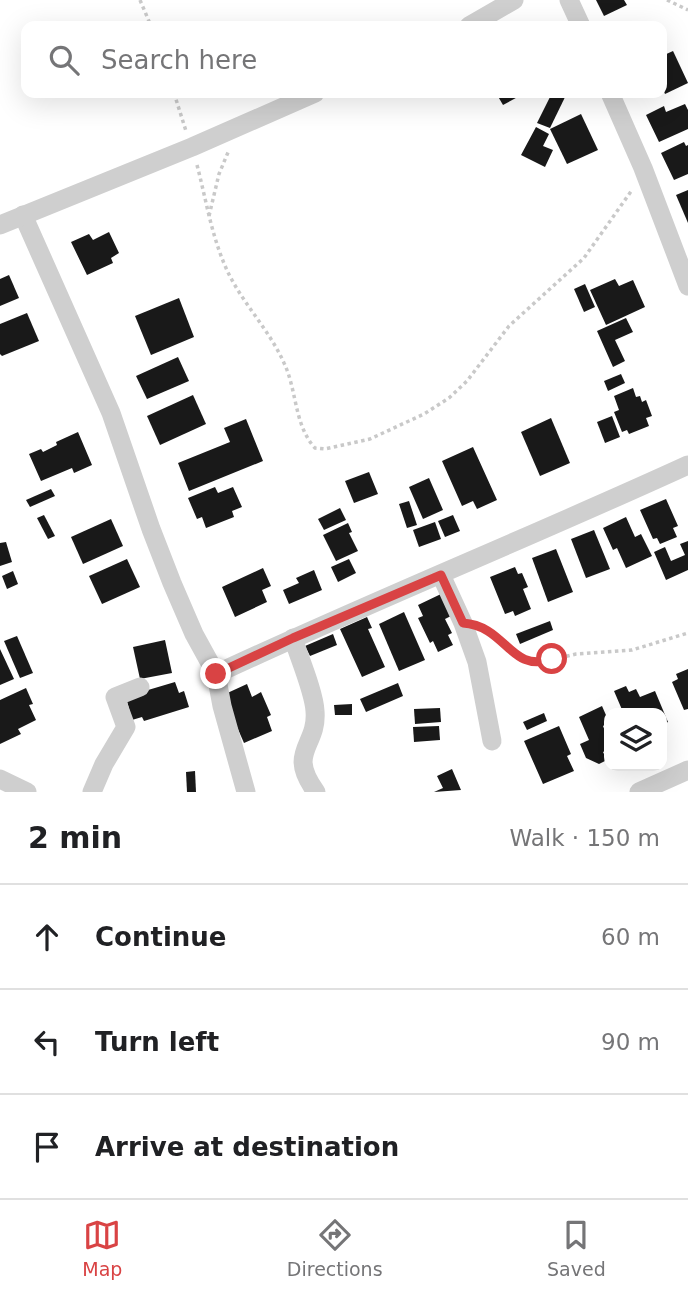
<!DOCTYPE html>
<meta charset="utf-8">
<style>
body{margin:0;font-family:"DejaVu Sans",sans-serif;background:#f2f2f2;color:#202124}
.controls{position:absolute;right:21px;bottom:21px;display:grid;overflow:hidden;border-radius:14px;box-shadow:0 7px 28px #0002}
.controls button{width:63px;height:63px;display:grid;place-items:center;padding:0;border:0;border-bottom:2px solid #e0e0e0;background:#fff;color:#202124;font:35px sans-serif}
.stop{position:absolute;width:21px;height:21px;margin:-16px;border:5px solid #d94344;border-radius:50%;background:#fff}
.stop.end{background:#d94344;border-color:#fff;box-shadow:0 2px 7px #0008}
.list{margin:0;padding:0;list-style:none}
h2{display:flex;justify-content:space-between;align-items:center;height:91px;margin:0;padding:0 28px;font-size:30px}
h2 small{font-size:23px;font-weight:400;color:#757577}
.list li{display:grid;grid-template-columns:46px 1fr auto;gap:21px;align-items:center;box-sizing:border-box;height:105px;padding:0 28px;border-top:2px solid #e0e0e0}
.list b{display:block;font-size:26px;white-space:nowrap}
.list em{font-size:23px;font-style:normal;color:#757577}
.icon{flex:none;width:38px;height:38px;fill:none;stroke:currentColor;stroke-width:2;stroke-linecap:round;stroke-linejoin:round}
.map{position:relative;flex:none;width:688px;height:792px;overflow:hidden}
.search{position:absolute;background:#fff;box-shadow:0 7px 28px #0002;left:21px;right:21px;top:21px;height:77px;display:flex;align-items:center;gap:18px;box-sizing:border-box;padding:0 24px;border-radius:14px;color:#757577;font-size:26px}
.sheet{height:406px;background:#fff}
nav{display:flex;justify-content:space-around;align-items:center;box-sizing:border-box;height:98px;border-top:2px solid #e0e0e0;background:#fff;font-size:19px;color:#757577}
nav a{display:grid;justify-items:center;gap:4px}
nav .on{color:#d94344}
.map>svg:first-child{display:block}
.building{fill:#191919}
.lines{fill:none;stroke-linecap:round;stroke-linejoin:round}
.path{stroke:#c9c9c9;stroke-width:3.5;stroke-dasharray:3.5 3.5;stroke-linecap:butt}
.minor{stroke:#cfcfcf;stroke-width:19}
.route{stroke:#d94344;stroke-width:9}
</style>
<div class="map">
<svg width="688" height="792" viewBox="0 0 688 792">
<rect width="100%" height="100%" fill="#fff"/>
<g class="building">
<path d="M596 0H624L627 5 604 16Z"/>
<path d="M673 51 688 83 665 94 662 87V56Z"/>
<path d="M496 93H525L503 105Z"/>
<path d="M552 93H567L550 128 537 123Z"/>
<path d="M685 104 688 110V129L659 142 646 115 664 106 666 112Z"/>
<path d="M581 114 598 150 567 164 550 129Z"/>
<path d="M536 127 549 134 543 146 553 150 545 167 521 155Z"/>
<path d="M684 142 686 146 688 145V174L674 180 661 153Z"/>
<path d="M688 190V223L676 195Z"/>
<path d="M109 232 119 253 111 258 113 263 87 275 71 242 89 234 93 240Z"/>
<path d="M9 275 19 298 0 306V279Z"/>
<path d="M615 279 619 286 633 280 645 307 606 325 590 290Z"/>
<path d="M585 284 595 307 584 312 574 289Z"/>
<path d="M179 298 194 337 151 355 135 316Z"/>
<path d="M27 313 39 341 2 356 0 354V324Z"/>
<path d="M626 318 633 332 615 340 625 361 613 367 597 331Z"/>
<path d="M178 357 189 381 147 399 136 376Z"/>
<path d="M621 374 625 383 608 391 604 381Z"/>
<path d="M633 388 636 397 640 396 642 402 646 400 652 416 646 418 649 426 629 434 627 430 622 432 614 412 619 410 614 396Z"/>
<path d="M193 395 206 424 160 445 147 416Z"/>
<path d="M612 416 620 437 605 443 597 422Z"/>
<path d="M551 418 570 463 540 476 521 432Z"/>
<path d="M246 419 263 461 189 491 178 463 230 442 224 428Z"/>
<path d="M78 432 92 465 74 473 72 468 41 481 29 454 41 449 43 452 57 445 56 442Z"/>
<path d="M473 447 497 500 477 509 473 501 462 506 442 461Z"/>
<path d="M369 472 378 494 354 503 345 481Z"/>
<path d="M429 478 443 510 423 519 409 487Z"/>
<path d="M215 487 218 493 233 487 242 507 232 511 234 517 206 528 202 517 197 519 188 498Z"/>
<path d="M51 489 55 496 30 507 26 500Z"/>
<path d="M666 499 678 526 673 528 677 537 660 544 657 538 653 539 640 510Z"/>
<path d="M409 501 417 525 407 528 399 504Z"/>
<path d="M340 508 346 520 324 530 318 519Z"/>
<path d="M44 515 55 536 48 539 37 518Z"/>
<path d="M453 515 460 531 445 537 438 521Z"/>
<path d="M626 517 635 537 641 534 652 556 626 568 617 548 613 550 603 528Z"/>
<path d="M111 519 123 546 83 564 71 537Z"/>
<path d="M435 522 441 539 419 547 413 530Z"/>
<path d="M348 523 352 532 349 533 358 551 336 561 323 535Z"/>
<path d="M594 530 610 569 586 578 571 539Z"/>
<path d="M688 541V570L666 580 654 552 665 547 671 561 685 555 680 544Z"/>
<path d="M6 542 12 562 0 566V543Z"/>
<path d="M556 549 573 592 548 602 532 558Z"/>
<path d="M127 559 140 587 102 604 89 576Z"/>
<path d="M349 559 356 573 338 582 331 567Z"/>
<path d="M515 567 518 574 522 573 528 587 523 589 531 609 515 616 513 611 505 614 490 577Z"/>
<path d="M263 568 271 586 262 590 267 602 235 617 222 587Z"/>
<path d="M314 570 322 590 289 604 283 590 299 583 296 578Z"/>
<path d="M13 571 18 584 7 589 2 576Z"/>
<path d="M441 594 451 616 445 619 452 633 448 635 453 645 438 652 433 641 430 643 418 618 423 616 418 605Z"/>
<path d="M404 612 425 660 399 671 379 624Z"/>
<path d="M367 617 372 628 368 629 385 667 362 677 340 629Z"/>
<path d="M550 621 553 630 520 644 516 634Z"/>
<path d="M333 634 337 645 310 656 305 646Z"/>
<path d="M17 636 33 673 20 678 4 641Z"/>
<path d="M165 640 172 673 140 679 133 647Z"/>
<path d="M0 649 14 679 0 685Z"/>
<path d="M688 669V709L684 710 672 682 678 679 676 674Z"/>
<path d="M175 682 179 693 184 691 189 707 144 721 142 717 132 720 127 701 138 693Z"/>
<path d="M398 683 403 696 366 712 360 699Z"/>
<path d="M247 684 252 697 261 692 271 715 267 717 272 731 244 743 223 695Z"/>
<path d="M626 686 629 692 636 689 640 697 655 691 668 722 662 725V713H631L630 709 623 712 614 691Z"/>
<path d="M26 688 33 704 29 705 36 720 18 729 21 734 0 744V700Z"/>
<path d="M352 704V715H335L334 705Z"/>
<path d="M602 706 609 722 603 726 609 741V749L603 752 607 760 599 764 586 758 580 744 589 740 579 717Z"/>
<path d="M440 708 441 722 415 724 414 709Z"/>
<path d="M544 713 547 721 527 730 523 722Z"/>
<path d="M439 726 440 740 414 742 413 727Z"/>
<path d="M559 726 571 754 567 756 574 771 543 784 524 741Z"/>
<path d="M452 769 461 790 434 792 443 788 437 776Z"/>
<path d="M195 771 196 792H187L186 772Z"/>
</g>
<g class="lines">
<g class="path">
<path d="M140 0 151 26"/>
<path d="M667 0 688 10"/>
<path d="M174 93 186 131"/>
<path d="M197 165C206 199 211 234 226 268 241 302 269 329 284 363 297 390 294 425 315 448L325 449 370 439 424 414 449 398 467 381 509 326 584 258 632 190"/>
<path d="M209 216 219 174 229 150"/>
<path d="M482 626 497 636 522 660 538 663 576 654 632 650 688 633"/>
</g>
<g class="minor">
<path d="M569 0 581 26"/>
<path d="M469 26 514 0"/>
<path d="M610 93 643 168 688 286"/>
<path d="M23 215 111 413 151 529 172 583 194 634 216 674 222 706 246 792"/>
<path d="M0 225 192 147 315 93"/>
<path d="M441 575 463 623 477 662 492 741"/>
<path d="M293 638C299 657 314 692 315 711 318 747 286 751 316 792"/>
<path d="M216 674C372 601 531 537 688 465"/>
<path d="M0 779 27 792"/>
<path d="M92 792 104 764 126 727 115 697 140 687"/>
<path d="M639 792 688 770"/>
</g>
</g>
<g class="lines">
<path class="route" d="M216 674 293 638 441 575 463 623C507 626 510 674 552 659"/>
</g>
</svg>
<div class="controls">
<button><svg class="icon" aria-label="layers" viewBox="0 0 24 24"><path d="M12 4l9 5-9 5-9-5zM3 14l9 5 9-5"/></svg></button>
</div>
<div class="stop" style="left:552px;top:659px"></div>
<div class="stop end" style="left:216px;top:674px"></div>
<div class="search"><svg class="icon" aria-label="search" viewBox="0 0 24 24"><circle cx="10" cy="10" r="6"/><path d="M15 15l6 6"/></svg>Search here</div>
</div>
<section class="sheet">
<h2>2 min<small>Walk · 150 m</small></h2>
<ul class="list">
<li><svg class="icon" aria-label="ahead" viewBox="0 0 24 24"><path d="M12 20V5M6 11l6-6 6 6"/></svg><div><b>Continue</b></div><em>60 m</em></li>
<li><svg class="icon" aria-label="left" viewBox="0 0 24 24"><path d="M17 20v-9H6M10 6l-5 5 5 5"/></svg><div><b>Turn left</b></div><em>90 m</em></li>
<li><svg class="icon" aria-label="arrive" viewBox="0 0 24 24"><path d="M6 21V4h12l-3 4 3 4H6"/></svg><div><b>Arrive at destination</b></div></li>
</ul>
</section>
<nav>
<a class="on"><svg class="icon" aria-label="map" viewBox="0 0 24 24"><path d="M3 6l6-2 6 2 6-2v14l-6 2-6-2-6 2zM9 4v14M15 6v14"/></svg>Map</a>
<a><svg class="icon" aria-label="directions" viewBox="0 0 24 24"><path d="M12 3l9 9-9 9-9-9zM9 14v-3h6M13 9l2 2-2 2"/></svg>Directions</a>
<a><svg class="icon" aria-label="saved" viewBox="0 0 24 24"><path d="M7 4h10v16l-5-4-5 4z"/></svg>Saved</a>
</nav>
